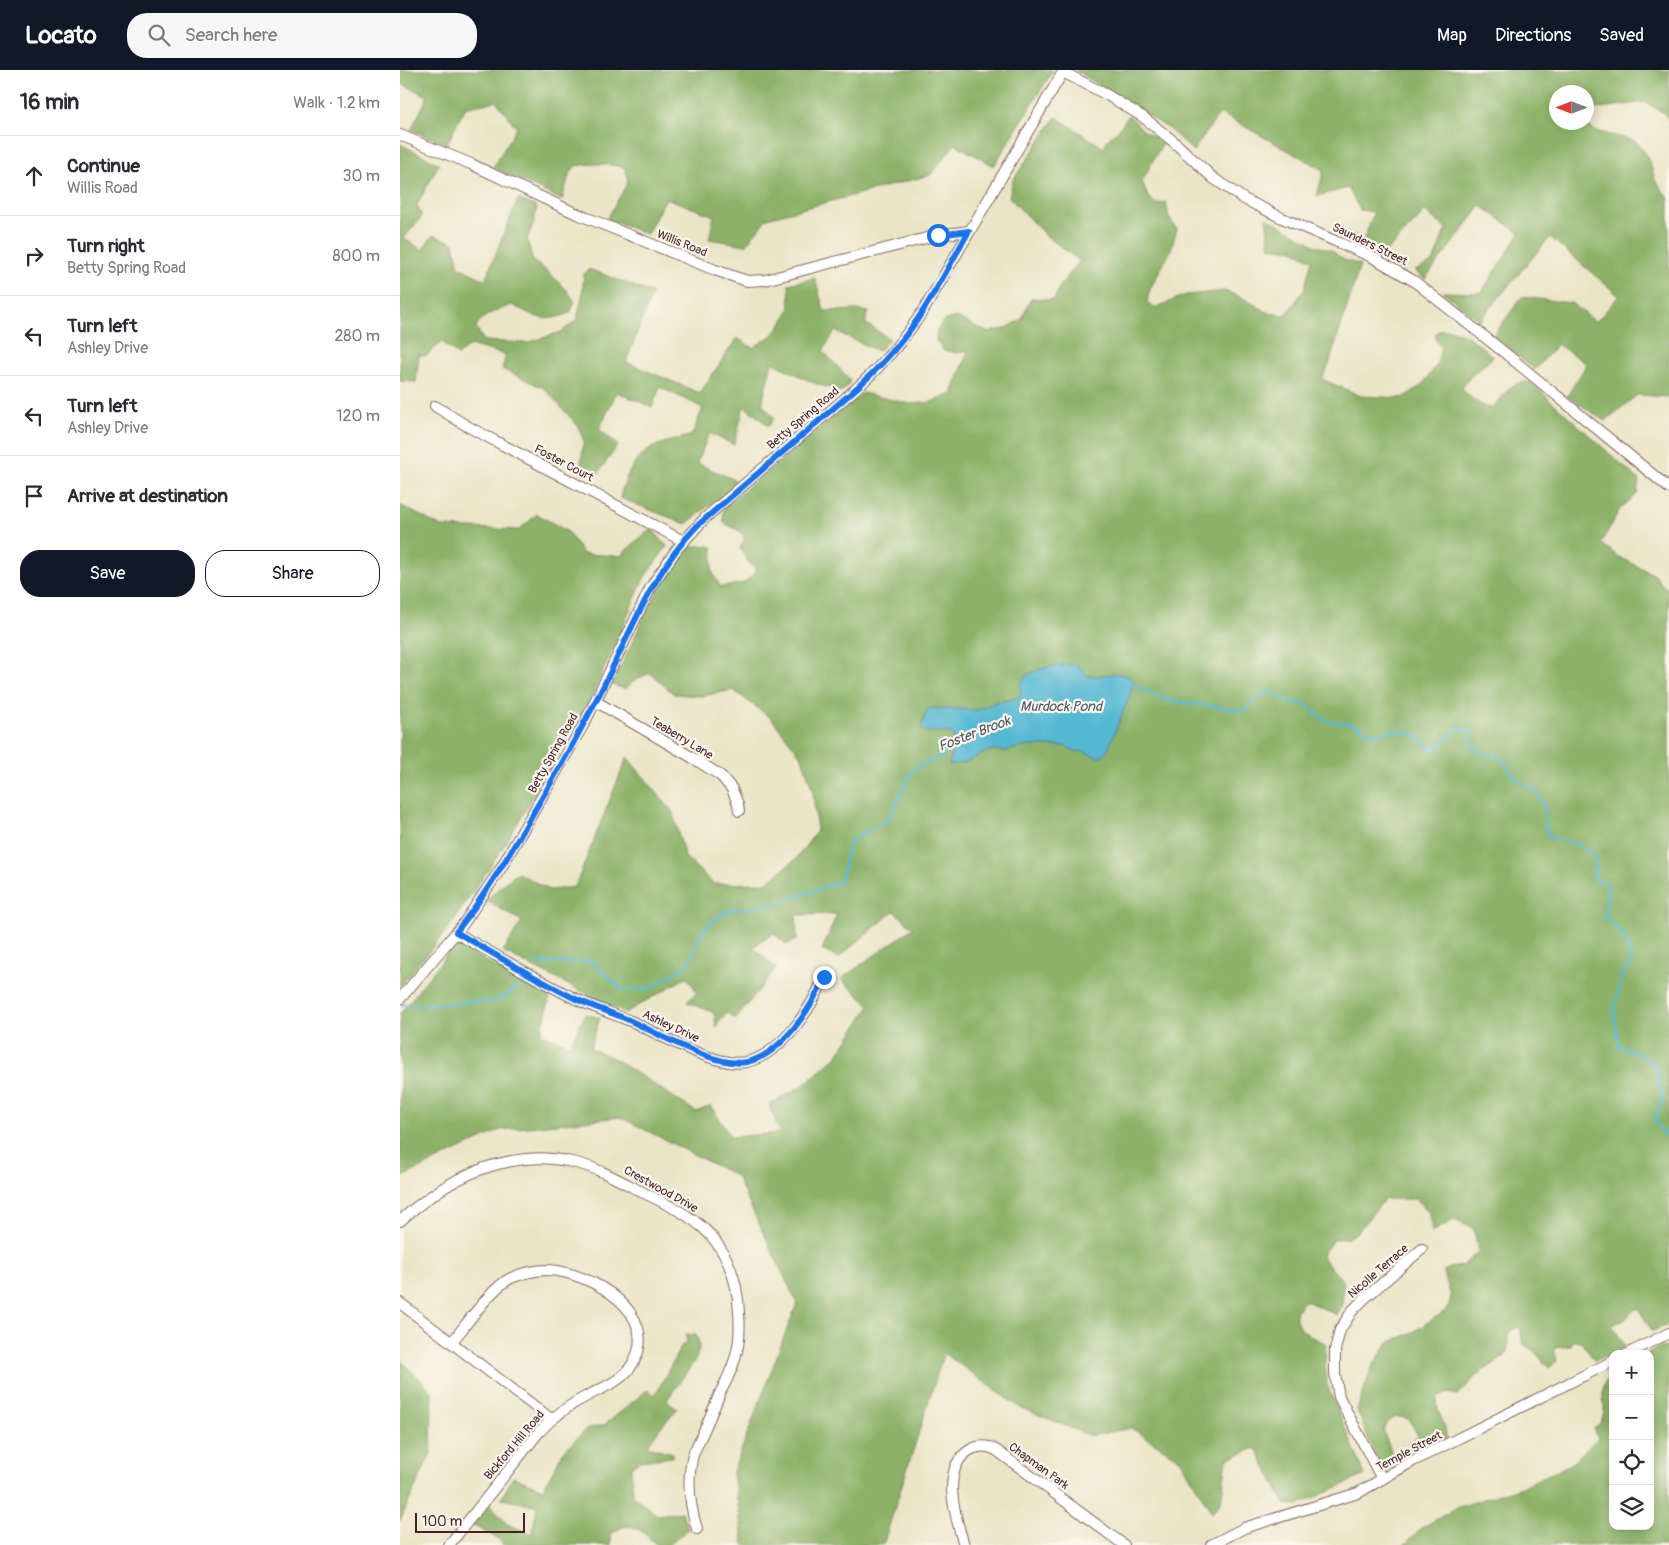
<!DOCTYPE html>
<meta charset="utf-8">
<style>
body{margin:0;font-family:Pangolin,sans-serif;background:#f7f7f7;color:#2b2b33}
.controls{position:absolute;right:15px;bottom:15px;display:grid;overflow:hidden;border-radius:10px;box-shadow:0 2px 8px #0003}
.controls button{width:45px;height:45px;display:grid;place-items:center;padding:0;border:0;border-bottom:1px solid #e1e1e2;background:#fff;color:#2b2b33;font:25px sans-serif}
.compass{position:absolute;left:1149px;top:15px;width:45px;height:45px;border-radius:50%;background:#fff;box-shadow:0 2px 8px #0003;rotate:270deg}
.scale{position:absolute;left:15px;bottom:12px;width:110px;box-sizing:border-box;padding-left:5px;border:2px solid #4a1f2b;border-top:0;font-size:14px;line-height:18px;white-space:nowrap;color:#4a1f2b;-webkit-text-stroke:4px #fbf7ec;paint-order:stroke}
.stop{position:absolute;width:15px;height:15px;margin:-11px;border:4px solid #1a73e8;border-radius:50%;background:#fff}
.stop.end{background:#1a73e8;border-color:#fff;box-shadow:0 1px 5px #0008}
.list{margin:0;padding:0;list-style:none}
h2{display:flex;justify-content:space-between;align-items:center;height:65px;margin:0;padding:0 20px;font-size:21px}
h2 small{font-size:16px;font-weight:400;color:#7c7c81}
.list li{display:grid;grid-template-columns:32px 1fr auto;gap:15px;align-items:center;box-sizing:border-box;height:80px;padding:0 20px;border-top:1px solid #e1e1e2}
.list b{display:block;font-size:19px;white-space:nowrap}
.list p{margin:0;font-size:16px;white-space:nowrap;color:#7c7c81}
.list em{font-size:16px;font-style:normal;color:#7c7c81}
.actions{display:flex;gap:10px;padding:15px 20px}
.actions a{flex:1;padding:11px 0;border:1px solid #111827;border-radius:20px;text-align:center;font-size:18px;color:#111827}
.actions .main{background:#111827;color:#fff}
.icon{flex:none;width:28px;height:28px;fill:none;stroke:currentColor;stroke-width:2;stroke-linecap:round;stroke-linejoin:round}
.map{position:relative;flex:none;width:1269px;height:1475px;overflow:hidden}
header{display:flex;align-items:center;gap:30px;box-sizing:border-box;height:70px;padding:0 25px;background:#111827;color:#fff}
header strong{font-size:24px}
nav{display:flex;gap:28px;margin-inline-start:auto;font-size:18px}
.search{width:350px;height:45px;background:#f7f7f7;display:flex;align-items:center;gap:12px;box-sizing:border-box;padding:0 18px;border-radius:20px;color:#7c7c81;font-size:19px}
main{display:flex}
aside{flex:1;background:#fff}
.map>svg:first-child{display:block}
.forest{fill:#8bb268;stroke:#6a684a}
.water{fill:#55b8d3;stroke:#506c7f}
.lines{fill:none;stroke-linecap:round;stroke-linejoin:round}
.stream{stroke:#55b8d3;stroke-width:2.5}
.minor-casing{stroke:#826462;stroke-width:12}
.minor{stroke:#fff;stroke-width:10}
.route{stroke:#1a73e8;stroke-width:6}
.labels{text-anchor:middle;stroke-width:4.5;stroke-linejoin:round;paint-order:stroke}
.street-label{font-size:12px;fill:#4a1f2b;stroke:#fbf7ec}
.water-label{font-size:14px;font-style:italic;fill:#4e5566;stroke:#fbf7ec}
</style>
<header>
<strong>Locato</strong>
<div class="search"><svg class="icon" aria-label="search" viewBox="0 0 24 24"><circle cx="10" cy="10" r="6"/><path d="M15 15l6 6"/></svg>Search here</div>
<nav><a>Map</a><a>Directions</a><a>Saved</a></nav>
</header>
<main>
<aside>
<h2>16 min<small>Walk · 1.2 km</small></h2>
<ul class="list">
<li><svg class="icon" aria-label="ahead" viewBox="0 0 24 24"><path d="M12 20V5M6 11l6-6 6 6"/></svg><div><b>Continue</b><p>Willis Road</p></div><em>30 m</em></li>
<li><svg class="icon" aria-label="right" viewBox="0 0 24 24"><path d="M7 20v-9h11M14 6l5 5-5 5"/></svg><div><b>Turn right</b><p>Betty Spring Road</p></div><em>800 m</em></li>
<li><svg class="icon" aria-label="left" viewBox="0 0 24 24"><path d="M17 20v-9H6M10 6l-5 5 5 5"/></svg><div><b>Turn left</b><p>Ashley Drive</p></div><em>280 m</em></li>
<li><svg class="icon" aria-label="left" viewBox="0 0 24 24"><path d="M17 20v-9H6M10 6l-5 5 5 5"/></svg><div><b>Turn left</b><p>Ashley Drive</p></div><em>120 m</em></li>
<li><svg class="icon" aria-label="arrive" viewBox="0 0 24 24"><path d="M6 21V4h12l-3 4 3 4H6"/></svg><div><b>Arrive at destination</b></div></li>
</ul>
<div class="actions"><a class="main">Save</a><a>Share</a></div>
</aside>
<div class="map">
<svg width="1269" height="1475" viewBox="0 0 1269 1475">
<rect width="100%" height="100%" fill="#fbf7ec"/>
<filter id="ink" filterUnits="userSpaceOnUse"><feTurbulence type="fractalNoise" baseFrequency=".02" numOctaves="2"/><feDisplacementMap in="SourceGraphic" scale="10" xChannelSelector="R" yChannelSelector="G"/><feConvolveMatrix kernelMatrix="1 2 1 2 8 2 1 2 1" color-interpolation-filters="sRGB"/></filter>
<filter id="wash" filterUnits="userSpaceOnUse"><feTurbulence type="fractalNoise" baseFrequency=".0096" numOctaves="4" result="noise"/><feDisplacementMap in="SourceGraphic" scale="20" xChannelSelector="R" yChannelSelector="G"/><feGaussianBlur stdDeviation="1.12" result="paint"/><feColorMatrix in="noise" values="0 0 0 0 0 0 0 0 0 0 0 0 0 0 0 0 0 1.4 0 .05"/><feComposite in="paint" operator="in"/></filter>
<g filter="url(#wash)">
<rect width="100%" height="100%" fill="#ebe5c7"/>
<g class="forest">
<path d="M0 0H653L594 96 555 74 530 105 367 148 346 175 309 169 314 146 266 128 247 164 207 149 228 112 225 98C208 93 193 93 175 96L169 105 162 130 93 97 117 58 96 31 65 38 47 74 11 60 28 26 0 13Z"/>
<path d="M675 0H1269V50L1264 43 1245 32 1193 39 1187 46 1186 22H1156V52L1182 53 1196 61 1235 71 1248 86 1255 110 1269 129V327L1237 325 1205 351 1167 326 1187 294 1157 274 1135 300 1093 266 1122 227 1171 233 1196 252 1219 226 1150 167 1079 251 1043 222 1081 223 1120 163 1081 136 1025 209 1015 201 1033 192 1046 158 1025 142 982 186 941 168 943 162 964 169 974 142 960 140 948 118 917 126 924 100 820 43 793 81 768 58Z"/>
<path d="M729 45 744 61 763 72 742 111 747 125 756 134 766 132 769 148 777 159 770 182 750 219 747 232 754 238 786 225 824 221 841 227 869 243 886 245 904 220 912 190 893 180 870 177 866 147 916 176 931 180 944 190 960 195 929 294 922 309 961 326 1003 328 1022 315 1037 295 1041 278 1036 270 1035 265 1039 260C1060 256 1078 273 1093 287L1069 308 1062 318C1069 327 1079 336 1091 338 1108 325 1105 312 1130 312L1239 410 1237 424 1220 439 1201 473 1217 486 1255 505 1262 515 1269 520V1254L1252 1261 1238 1238 1235 1239 1226 1248 1212 1255 1225 1276C1215 1284 1206 1288 1194 1290L1180 1271 1174 1270 1170 1276 1154 1278 1157 1291 1149 1298 1134 1281 1123 1274 1120 1257 1113 1259 1108 1264V1280L1105 1286 1076 1306 1058 1325 1048 1323 1037 1328 1038 1340 1045 1357 1047 1374 1012 1387 1007 1382C1006 1374 1012 1371 1018 1366L1009 1349C995 1345 990 1347 983 1360L996 1394 982 1403 957 1340 972 1297 988 1273 1013 1262 1044 1242 1049 1235 1051 1226 1043 1201 1050 1198 1062 1196 1079 1181 1073 1158 1054 1150 1032 1162 1029 1143 1015 1129H985L957 1162 948 1168 934 1169 922 1184 924 1190 944 1212 942 1236 937 1245 904 1230C883 1254 907 1264 926 1274L925 1294 927 1315 965 1405 898 1435 885 1434 856 1378 827 1389 821 1432 812 1443 780 1389 731 1358 691 1366 619 1337 544 1283 483 1475H344L333 1402 397 1233 336 1106 220 1047 100 1060 0 1108V944L55 874 150 927 141 964 170 975 185 944 200 948 190 978 215 989 296 1042 311 1036 331 1067 380 1063 369 1035 402 1016 437 986 470 936 441 909 513 858 494 841 438 888 422 880 437 844 396 845 397 870 386 874 374 863 353 877 376 898 336 949 327 943 316 957 314 943 287 932 297 922 287 907 225 943 103 882 122 851 86 831 104 813 118 803 150 820 175 817 227 687 272 741 285 787 314 814 366 813 396 789 417 761 413 722 402 687 371 648 333 620 302 626 274 624 250 603 236 609 226 619 212 615 244 547 280 479C290 478 304 472 313 478 313 497 308 500 321 517L344 513 355 503V497L348 492 340 478 345 468 341 462 324 453 323 444 324 437 463 323 510 334 531 332 552 324 568 281 557 283 543 280 536 270 537 260 545 250 556 247 587 262 605 259 622 249 631 228 654 230 660 216 680 191 644 164 609 127 613 110 656 47 704 78 707 70 719 59Z"/>
<path d="M0 74 39 94 17 135 22 146 4 168 22 180 33 165 54 173 59 197 85 210 118 129 137 137 133 155 127 169 133 191 148 202 166 219 175 232 170 243C142 254 137 247 112 235 100 239 81 245 76 257L84 271 127 273 161 262 177 250 182 227 184 204 189 199 252 223 226 292 300 323 337 268 353 278 375 263 390 239 389 214 415 208 424 241 457 240 469 242 465 253 490 269 478 281 435 261 423 281 451 311 442 322 414 313 372 292 362 334 374 348 369 356 344 336 334 375 309 363 297 393 339 412 286 454 220 428C224 410 233 389 250 379 261 372 280 369 292 365L303 338 260 317 252 337 217 322 199 359 218 375 197 405 180 401 184 371 178 356 144 318 102 299 106 285 70 275 58 285 42 272 26 286 19 285 16 312 0 311Z"/>
<path d="M0 435 42 457 119 460 137 444 168 462 183 484 220 486 251 458 267 476 244 508 191 628 104 776 47 860 0 916Z"/>
<path d="M286 1264 296 1265 300 1275 296 1289 267 1330 277 1339 260 1358 247 1376 273 1383V1387L239 1391 231 1397 233 1425 257 1445 282 1442 288 1459 269 1475H257C242 1462 231 1446 211 1465V1475H102V1471L72 1455 90 1435 107 1454 132 1464 137 1436 101 1429 113 1407 143 1419 163 1382 187 1359 206 1354 247 1320 255 1325 282 1275 287 1274Z"/>
<path d="M1266 1277 1269 1280V1475H1004L1023 1457 1056 1438 1119 1418 1171 1394 1198 1368 1194 1358C1197 1356 1201 1353 1202 1349 1209 1331 1193 1318 1213 1304V1456H1250V1284H1247L1255 1279Z"/>
<path d="M0 1290 32 1321 31 1383 0 1451Z"/>
</g>
<path class="water" d="M659 595H678L688 606C702 607 724 598 733 611L730 625 708 679 702 686 697 687 684 682 674 681 666 676H627L604 681 590 680 564 693 549 695 555 669 551 663 527 662 521 659 526 641 530 638 578 640 596 632 615 629 619 627 621 623V613L627 605 640 599Z"/>
<g class="lines">
<g class="stream">
<path d="M730 615H732L767 630 844 641 868 620 889 633H903L927 651 954 654 972 664 998 660 1016 665 1030 679 1041 676 1056 658 1071 661 1072 678 1083 684 1100 687 1118 711 1137 721 1145 739 1147 766C1163 771 1194 774 1196 796 1196 800 1194 805 1193 808L1208 815 1205 848 1222 863 1232 890 1222 906 1214 942 1219 976 1242 985 1255 995 1263 1029C1252 1050 1254 1053 1269 1070"/>
<path d="M136 894 192 891 222 920 249 919 287 895 304 859 326 841 374 834 440 812 450 771 489 749 513 699 554 680"/>
<path d="M2 933 7 936 90 931 103 928 119 916"/>
</g>
</g>
</g>
<g filter="url(#ink)">
<g class="lines">
<defs>
<g id="minor">
<path d="M663 2 707 25 743 47 773 71 813 108 844 129 882 148 972 187 1014 211 1105 283 1269 418"/>
<path d="M0 65 71 94 175 143 315 200 347 211 365 210 538 165 569 161"/>
<path d="M35 336 67 356 283 471"/>
<path d="M195 631 293 688 321 706 332 719 338 734 339 741"/>
<path d="M56 863C96 885 135 909 176 929 195 938 214 944 233 952 261 965 316 998 346 992 381 985 412 938 424 907"/>
<path d="M0 929 64 853 101 798 185 652 252 515 277 479 305 448 450 324C479 299 504 270 525 238L664 0"/>
<path d="M0 1151C31 1123 69 1098 112 1091 131 1087 153 1088 172 1092 196 1097 217 1109 238 1120 266 1134 297 1146 316 1172 331 1192 338 1218 339 1243 340 1256 340 1269 337 1281 334 1296 327 1310 320 1323 312 1343 303 1363 294 1382 286 1408 289 1433 297 1459"/>
<path d="M0 1233 151 1349"/>
<path d="M1227 1284 1269 1263"/>
<path d="M982 1409 939 1327 935 1304V1280L940 1260 952 1241 965 1228 1022 1179"/>
<path d="M49 1475 139 1362C153 1347 169 1335 187 1326 204 1317 223 1311 233 1293 262 1243 190 1202 148 1200 136 1200 123 1203 111 1208 92 1217 66 1255 52 1272"/>
<path d="M564 1475C556 1449 539 1398 570 1380 579 1375 587 1375 596 1380L724 1475"/>
<path d="M811 1475 844 1458 958 1423 1013 1391 1213 1291"/>
</g>
</defs>
<use href="#minor" class="minor-casing"/>
<use href="#minor" class="minor"/>
</g>
</g>
<g class="lines" filter="url(#ink)">
<path class="route" d="M424 907C412 938 381 985 347 992 316 998 261 965 233 952 214 943 195 938 176 929 135 909 96 885 56 862 87 823 112 781 136 738 159 700 180 661 201 621 230 564 252 502 298 455L450 324C475 302 498 278 517 250 536 222 552 191 569 161L538 165"/>
</g>
<g class="labels">
<g class="street-label">
<text transform="translate(282 173) rotate(22)" y="4">Willis Road</text>
<text transform="translate(970 174) rotate(26)" y="4">Saunders Street</text>
<text transform="translate(403 348) rotate(-40)" y="4">Betty Spring Road</text>
<text transform="translate(164 393) rotate(28)" y="4">Foster Court</text>
<text transform="translate(282 668) rotate(31)" y="4">Teaberry Lane</text>
<text transform="translate(153 683) rotate(-61)" y="4">Betty Spring Road</text>
<text transform="translate(271 956) rotate(25)" y="4">Ashley Drive</text>
<text transform="translate(261 1119) rotate(29)" y="4">Crestwood Drive</text>
<text transform="translate(978 1201) rotate(-41)" y="4">Nicolle Terrace</text>
<text transform="translate(114 1375) rotate(-50)" y="4">Bickford Hill Road</text>
<text transform="translate(1009 1381) rotate(-28)" y="4">Temple Street</text>
<text transform="translate(639 1396) rotate(36)" y="4">Chapman Park</text>
</g>
<g class="water-label">
<text x="661" y="641">Murdock Pond</text>
<text transform="translate(574 663) rotate(-21)" y="5">Foster Brook</text>
</g>
</g>
</svg>
<div class="controls">
<button>+</button>
<button>−</button>
<button><svg class="icon" aria-label="locate" viewBox="0 0 24 24"><circle cx="12" cy="12" r="6"/><path d="M12 2v4M12 18v4M2 12h4M18 12h4"/></svg></button>
<button><svg class="icon" aria-label="layers" viewBox="0 0 24 24"><path d="M12 4l9 5-9 5-9-5zM3 14l9 5 9-5"/></svg></button>
</div>
<svg class="compass" viewBox="-18 -18 36 36"><path d="M0-13l5 13h-10z" fill="#e53935"/><path d="M0 13l5-13h-10z" fill="#7c7c81"/></svg>
<div class="scale">100 m</div>
<div class="stop" style="left:538px;top:165px"></div>
<div class="stop end" style="left:424px;top:907px"></div>
</div>
</main>
